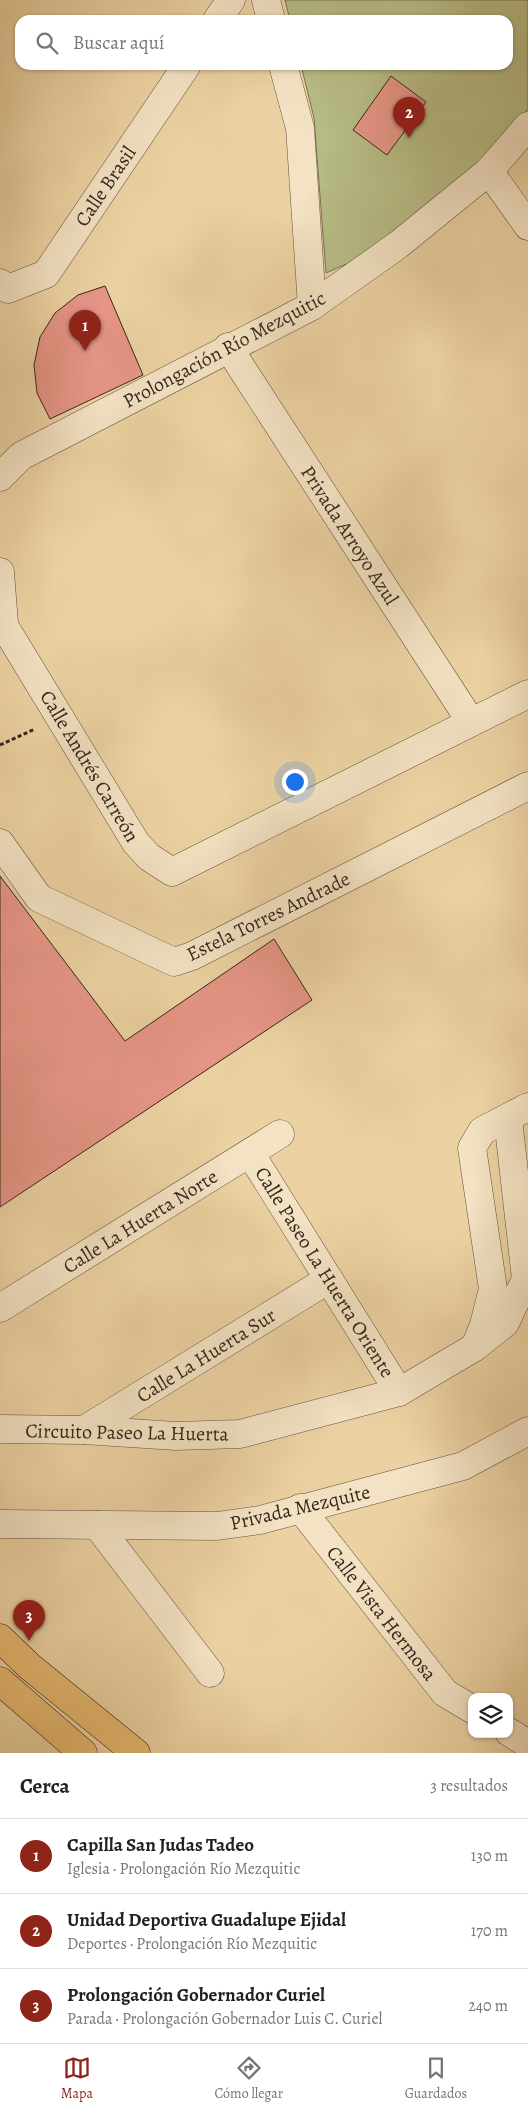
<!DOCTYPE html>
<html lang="es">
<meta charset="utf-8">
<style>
body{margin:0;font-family:Alegreya,serif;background:#f2f2f2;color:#222}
.controls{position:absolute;right:15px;bottom:15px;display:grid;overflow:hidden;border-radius:10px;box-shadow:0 1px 4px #0004}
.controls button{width:45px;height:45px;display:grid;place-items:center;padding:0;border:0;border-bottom:1px solid #e0e0e0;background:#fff;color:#222;font:25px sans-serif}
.you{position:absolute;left:294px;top:781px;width:18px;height:18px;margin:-12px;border:4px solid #fff;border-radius:50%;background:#1a73e8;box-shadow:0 0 0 8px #1a73e833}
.badge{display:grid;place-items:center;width:32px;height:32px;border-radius:50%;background:#8f2418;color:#fff;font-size:16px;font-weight:700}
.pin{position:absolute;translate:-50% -41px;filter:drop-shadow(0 1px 2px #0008)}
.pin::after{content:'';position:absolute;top:26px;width:18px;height:15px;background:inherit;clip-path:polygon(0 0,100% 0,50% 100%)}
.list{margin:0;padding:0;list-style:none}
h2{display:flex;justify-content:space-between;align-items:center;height:65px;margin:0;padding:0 20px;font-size:21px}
h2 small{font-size:16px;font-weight:400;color:#767676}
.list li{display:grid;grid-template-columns:32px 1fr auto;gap:15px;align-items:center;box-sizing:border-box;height:75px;padding:0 20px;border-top:1px solid #e0e0e0}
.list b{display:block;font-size:19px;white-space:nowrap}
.list p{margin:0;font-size:16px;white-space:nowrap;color:#767676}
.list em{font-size:16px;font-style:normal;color:#767676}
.icon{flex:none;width:28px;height:28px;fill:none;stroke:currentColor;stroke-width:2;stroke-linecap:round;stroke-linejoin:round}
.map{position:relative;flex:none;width:528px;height:1753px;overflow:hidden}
.search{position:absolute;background:#fff;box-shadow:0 1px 4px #0004;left:15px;right:15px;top:15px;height:55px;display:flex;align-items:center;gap:12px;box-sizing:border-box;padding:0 18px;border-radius:15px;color:#767676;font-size:19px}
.sheet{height:290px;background:#fff}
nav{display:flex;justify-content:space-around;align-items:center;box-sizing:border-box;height:70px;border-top:1px solid #e0e0e0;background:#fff;font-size:14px;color:#767676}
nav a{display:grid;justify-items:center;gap:2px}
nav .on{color:#8f2418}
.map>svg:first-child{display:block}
.green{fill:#b7bc85;stroke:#767252}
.building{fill:#e79687;stroke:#34271f}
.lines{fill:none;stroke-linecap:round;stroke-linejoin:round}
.street-casing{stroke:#625240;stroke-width:29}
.primary-casing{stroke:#34271f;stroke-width:29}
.path{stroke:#34271f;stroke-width:3;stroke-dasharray:4 2.5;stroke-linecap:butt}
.street{stroke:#f3e2c3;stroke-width:28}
.primary{stroke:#e6b971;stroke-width:28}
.labels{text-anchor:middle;stroke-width:4;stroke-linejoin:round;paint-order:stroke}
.street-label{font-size:20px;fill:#34271f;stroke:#f3e2c3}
</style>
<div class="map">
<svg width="528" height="1753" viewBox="0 0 528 1753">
<rect width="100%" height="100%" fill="#ecd2a2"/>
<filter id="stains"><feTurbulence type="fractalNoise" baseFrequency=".004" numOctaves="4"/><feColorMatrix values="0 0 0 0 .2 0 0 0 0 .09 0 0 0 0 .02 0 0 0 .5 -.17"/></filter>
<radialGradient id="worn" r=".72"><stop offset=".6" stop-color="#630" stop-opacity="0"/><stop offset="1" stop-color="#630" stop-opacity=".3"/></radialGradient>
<path class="green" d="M285 0H528V109L486 158 385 247 326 273 314 118 301 65H508V20H290Z"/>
<g class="building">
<path d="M391 76 426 102 387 155 353 130Z"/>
<path d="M105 286 143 375 50 419 37 393 34 365 40 337 55 313 78 295Z"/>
<path d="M0 876 125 1041 274 939 312 1000 0 1207Z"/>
</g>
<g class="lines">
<defs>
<g id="street">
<path d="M266 0 271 20"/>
<path d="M217 20 231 0"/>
<path d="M283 65 300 128 312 306"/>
<path d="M489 171 528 226"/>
<path d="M0 283 8 289 46 274 187 65"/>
<path d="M228 347 471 722"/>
<path d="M0 477 21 456 312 306 398 245 489 171 528 126"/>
<path d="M0 572 4 624"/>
<path d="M0 619 136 843 149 857 172 872 528 694"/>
<path d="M0 843 39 898 174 962 192 956 528 786"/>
<path d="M250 1153 399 1392"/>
<path d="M0 1308 280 1134"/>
<path d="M475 1347 484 1325 493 1289 472 1148 482 1131 528 1107"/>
<path d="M0 1429 84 1430 176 1436 240 1434 399 1392 475 1347 505 1323 526 1279 508 1119"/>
<path d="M84 1430 329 1279"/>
<path d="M300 1508 445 1693 472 1709"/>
<path d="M0 1524 217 1526 260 1520 463 1466 528 1431"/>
<path d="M97 1525 210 1673"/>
<path d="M509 1732 528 1744"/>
</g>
<g id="primary">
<path d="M0 1638 29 1666 136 1753"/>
<path d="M0 1681 83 1753"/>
</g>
</defs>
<use href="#street" class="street-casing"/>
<use href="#primary" class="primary-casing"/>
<path class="path" d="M0 745 35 729"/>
<use href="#street" class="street"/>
<use href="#primary" class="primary"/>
</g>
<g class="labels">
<g class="street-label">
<text transform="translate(105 186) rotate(-56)" y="7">Calle Brasil</text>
<text transform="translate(224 349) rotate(-28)" y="7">Prolongación Río Mezquitic</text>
<text transform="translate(350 535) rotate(57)" y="7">Privada Arroyo Azul</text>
<text transform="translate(90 766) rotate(59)" y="7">Calle Andrés Carreón</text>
<text transform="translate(268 916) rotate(-26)" y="7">Estela Torres Andrade</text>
<text transform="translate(140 1221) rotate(-32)" y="7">Calle La Huerta Norte</text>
<text transform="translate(325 1272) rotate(58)" y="7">Calle Paseo La Huerta Oriente</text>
<text transform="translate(206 1355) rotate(-32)" y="7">Calle La Huerta Sur</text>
<text transform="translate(127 1432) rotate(1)" y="7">Circuito Paseo La Huerta</text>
<text transform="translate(300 1507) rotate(-13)" y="7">Privada Mezquite</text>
<text transform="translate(382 1613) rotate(52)" y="7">Calle Vista Hermosa</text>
</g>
</g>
<rect width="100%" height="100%" filter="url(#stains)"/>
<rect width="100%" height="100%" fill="url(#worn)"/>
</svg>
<div class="controls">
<button><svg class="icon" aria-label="layers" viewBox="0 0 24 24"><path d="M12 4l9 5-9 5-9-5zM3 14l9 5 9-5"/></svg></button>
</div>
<div class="you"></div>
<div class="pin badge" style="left:85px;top:351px">1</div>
<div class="pin badge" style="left:409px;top:138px">2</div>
<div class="pin badge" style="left:29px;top:1641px">3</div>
<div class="search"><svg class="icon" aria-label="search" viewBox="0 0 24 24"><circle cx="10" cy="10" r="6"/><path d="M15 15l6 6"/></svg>Buscar aquí</div>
</div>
<section class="sheet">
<h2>Cerca<small>3 resultados</small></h2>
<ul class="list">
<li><span class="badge">1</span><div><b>Capilla San Judas Tadeo</b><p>Iglesia · Prolongación Río Mezquitic</p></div><em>130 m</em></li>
<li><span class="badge">2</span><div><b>Unidad Deportiva Guadalupe Ejidal</b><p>Deportes · Prolongación Río Mezquitic</p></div><em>170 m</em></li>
<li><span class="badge">3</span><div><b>Prolongación Gobernador Curiel</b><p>Parada · Prolongación Gobernador Luis C. Curiel</p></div><em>240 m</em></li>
</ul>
</section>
<nav>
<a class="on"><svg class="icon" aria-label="map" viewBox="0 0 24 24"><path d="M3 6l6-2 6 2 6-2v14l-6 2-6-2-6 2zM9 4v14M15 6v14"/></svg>Mapa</a>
<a><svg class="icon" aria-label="directions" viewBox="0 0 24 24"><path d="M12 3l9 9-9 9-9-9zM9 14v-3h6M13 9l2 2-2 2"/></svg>Cómo llegar</a>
<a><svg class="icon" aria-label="saved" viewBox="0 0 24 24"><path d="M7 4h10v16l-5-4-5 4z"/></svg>Guardados</a>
</nav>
